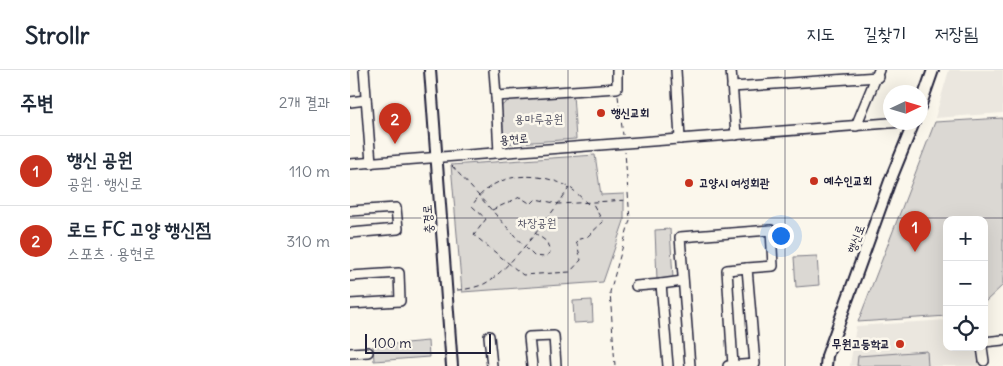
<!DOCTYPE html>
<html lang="ko">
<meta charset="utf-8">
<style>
body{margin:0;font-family:Delius,"Poor Story",sans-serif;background:#f6f6f7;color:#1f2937}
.controls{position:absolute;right:15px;bottom:15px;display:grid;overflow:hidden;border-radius:10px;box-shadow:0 5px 20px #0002}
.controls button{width:45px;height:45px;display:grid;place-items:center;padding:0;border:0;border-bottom:1px solid #e0e1e3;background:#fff;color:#1f2937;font:25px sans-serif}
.compass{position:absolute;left:533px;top:15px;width:45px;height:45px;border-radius:50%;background:#fff;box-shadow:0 5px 20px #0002;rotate:86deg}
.scale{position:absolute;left:15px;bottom:12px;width:126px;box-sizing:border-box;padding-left:5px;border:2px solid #22223b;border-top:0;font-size:14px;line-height:18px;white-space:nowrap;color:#22223b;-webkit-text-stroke:4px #fbf7ec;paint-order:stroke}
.you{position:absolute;left:430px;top:165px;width:18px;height:18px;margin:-12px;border:4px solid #fff;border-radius:50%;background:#1a73e8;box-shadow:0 0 0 8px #1a73e833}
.badge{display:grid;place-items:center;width:32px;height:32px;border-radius:50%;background:#c8321e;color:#fff;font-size:16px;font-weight:700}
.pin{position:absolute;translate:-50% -41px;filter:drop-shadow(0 1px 2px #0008)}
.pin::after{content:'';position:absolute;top:26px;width:18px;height:15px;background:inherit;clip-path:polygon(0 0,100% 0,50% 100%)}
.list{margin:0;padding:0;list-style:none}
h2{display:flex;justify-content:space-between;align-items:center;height:65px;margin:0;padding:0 20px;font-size:21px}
h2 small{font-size:16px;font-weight:400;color:#747a83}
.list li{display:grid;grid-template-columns:32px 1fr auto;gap:15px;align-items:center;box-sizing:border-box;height:70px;padding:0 20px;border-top:1px solid #e0e1e3}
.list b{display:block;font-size:19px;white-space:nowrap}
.list p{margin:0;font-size:16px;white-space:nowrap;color:#747a83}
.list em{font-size:16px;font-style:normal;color:#747a83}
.icon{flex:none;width:28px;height:28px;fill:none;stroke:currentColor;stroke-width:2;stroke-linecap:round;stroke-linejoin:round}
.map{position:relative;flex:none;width:653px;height:296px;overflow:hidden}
header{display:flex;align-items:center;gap:30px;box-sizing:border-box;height:70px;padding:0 25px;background:#fff;border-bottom:1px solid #e0e1e3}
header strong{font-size:24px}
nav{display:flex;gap:28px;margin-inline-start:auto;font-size:18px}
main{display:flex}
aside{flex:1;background:#fff}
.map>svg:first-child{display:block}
.built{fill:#ebe7df}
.green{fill:#dbd8d3;stroke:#7e7d87}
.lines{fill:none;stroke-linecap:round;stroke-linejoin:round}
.minor-casing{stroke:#22223b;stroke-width:12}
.major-casing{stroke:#22223b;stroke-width:14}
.path{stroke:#22223b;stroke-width:1;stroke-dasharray:5 4;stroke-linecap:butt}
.minor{stroke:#fbf7ec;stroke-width:9}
.major{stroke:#fbf7ec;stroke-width:10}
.grid{fill:none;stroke:#22223b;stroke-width:1;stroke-opacity:0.55}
.poi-dot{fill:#c8321e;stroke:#fbf7ec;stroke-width:2}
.labels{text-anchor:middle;stroke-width:5;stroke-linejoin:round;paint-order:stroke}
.poi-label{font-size:12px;font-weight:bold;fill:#22223b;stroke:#fbf7ec;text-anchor:start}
.park-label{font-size:12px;fill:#505061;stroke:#fbf7ec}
.street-label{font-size:12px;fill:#22223b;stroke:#fbf7ec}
</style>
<header>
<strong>Strollr</strong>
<nav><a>지도</a><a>길찾기</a><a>저장됨</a></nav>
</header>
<main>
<aside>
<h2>주변<small>2개 결과</small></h2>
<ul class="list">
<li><span class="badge">1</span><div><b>행신 공원</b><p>공원 · 행신로</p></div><em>110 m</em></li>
<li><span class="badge">2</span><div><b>로드 FC 고양 행신점</b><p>스포츠 · 용현로</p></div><em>310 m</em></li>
</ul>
</aside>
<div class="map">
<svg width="653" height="296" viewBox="0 0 653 296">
<rect width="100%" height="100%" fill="#fbf7ec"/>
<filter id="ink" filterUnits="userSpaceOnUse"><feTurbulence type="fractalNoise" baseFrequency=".02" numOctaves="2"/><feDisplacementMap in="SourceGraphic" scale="10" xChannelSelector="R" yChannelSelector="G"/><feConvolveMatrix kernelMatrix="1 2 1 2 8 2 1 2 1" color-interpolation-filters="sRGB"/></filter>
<g filter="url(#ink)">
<g class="built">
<path d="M599 0H653V43L585 48Z"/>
<path d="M597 250V277H627L628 296H500L506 256Z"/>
</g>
<g class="green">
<path d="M223 24 226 69 153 74 151 36 164 27Z"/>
<path d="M653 48V215L634 233V150H597V246L508 252 585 52Z"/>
<path d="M245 85 251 125 274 124V151L253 212 112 222 101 95Z"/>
<path d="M320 159 323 208 307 210 305 160Z"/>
<path d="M467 186 469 215 446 217 444 187Z"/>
<path d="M242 230 243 252 224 253 223 231Z"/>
<path d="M78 271 79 287 24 291 23 276Z"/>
<path d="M577 281 578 296H507L508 286Z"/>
</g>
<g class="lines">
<defs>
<g id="minor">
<path d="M14 0 21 93"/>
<path d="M144 0 146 26 267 18V0"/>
<path d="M326 0 330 69"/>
<path d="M381 0 386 65"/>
<path d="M382 17 528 7"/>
<path d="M146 26 149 83"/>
<path d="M0 32 16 30"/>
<path d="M506 56 529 0"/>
<path d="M0 94 552 52"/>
<path d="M0 141 46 138 48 159 0 163"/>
<path d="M0 206 49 203 50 231 0 234"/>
<path d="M286 216 311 214"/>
<path d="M139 266 142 296"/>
<path d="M634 272 653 270"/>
<path d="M632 277 634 291"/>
<path d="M0 283 18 282"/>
<path d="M182 296 179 267 204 266 206 296"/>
<path d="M318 296 311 214 333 211"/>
<path d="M340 296 330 167 421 160 423 196 397 198 405 294 378 296"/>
<path d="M383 296 377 200 397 198"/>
</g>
<g id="major">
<path d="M80 0 102 296"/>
<path d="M570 37 583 0"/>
<path d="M476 296 477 286 540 111 564 52"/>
</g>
</defs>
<use href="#minor" class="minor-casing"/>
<use href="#major" class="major-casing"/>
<g class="path">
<path d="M268 26 273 65"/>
<path d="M102 96 174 176 184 186 195 187 200 183 197 172 185 163"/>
<path d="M238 134C231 128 225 120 217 116 185 100 142 102 122 136L136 149 124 165 173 205 220 202 231 190 226 170 237 167 253 152 243 134"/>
<path d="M142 140 170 127 181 134 186 129 209 134 278 130"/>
<path d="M107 220C115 220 127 217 134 214 157 203 205 140 219 118"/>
<path d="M265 296 260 222 280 150 275 82"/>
</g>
<use href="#minor" class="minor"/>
<use href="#major" class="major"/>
</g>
</g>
<path class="grid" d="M218 0V296M435 0V296M0 148H653"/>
<g class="poi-dot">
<circle cx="251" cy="43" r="5"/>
<circle cx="464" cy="111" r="5"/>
<circle cx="339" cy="113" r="5"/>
<circle cx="550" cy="274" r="5"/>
</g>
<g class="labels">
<g class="poi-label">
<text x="261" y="47">행신교회</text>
<text x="474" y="115">예수인교회</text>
<text x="349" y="117">고양시 여성회관</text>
<text x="540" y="278" text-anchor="end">무원고등학교</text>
</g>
<g class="park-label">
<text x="189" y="53">용마루공원</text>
<text x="187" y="157">차장공원</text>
</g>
<g class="street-label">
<text transform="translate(164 69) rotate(-4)" y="4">용현로</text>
<text transform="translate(78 149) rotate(-94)" y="4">충경로</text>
<text transform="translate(506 169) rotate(-70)" y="4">행신로</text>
</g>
</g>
</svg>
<div class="controls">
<button>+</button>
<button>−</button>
<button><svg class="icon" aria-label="locate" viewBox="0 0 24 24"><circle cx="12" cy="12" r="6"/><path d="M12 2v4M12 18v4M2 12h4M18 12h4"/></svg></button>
</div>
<svg class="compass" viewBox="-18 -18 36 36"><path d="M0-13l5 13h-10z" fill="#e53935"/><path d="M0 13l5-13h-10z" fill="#747a83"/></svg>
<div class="scale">100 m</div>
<div class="you"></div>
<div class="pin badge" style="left:565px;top:182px">1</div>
<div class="pin badge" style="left:45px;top:74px">2</div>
</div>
</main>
